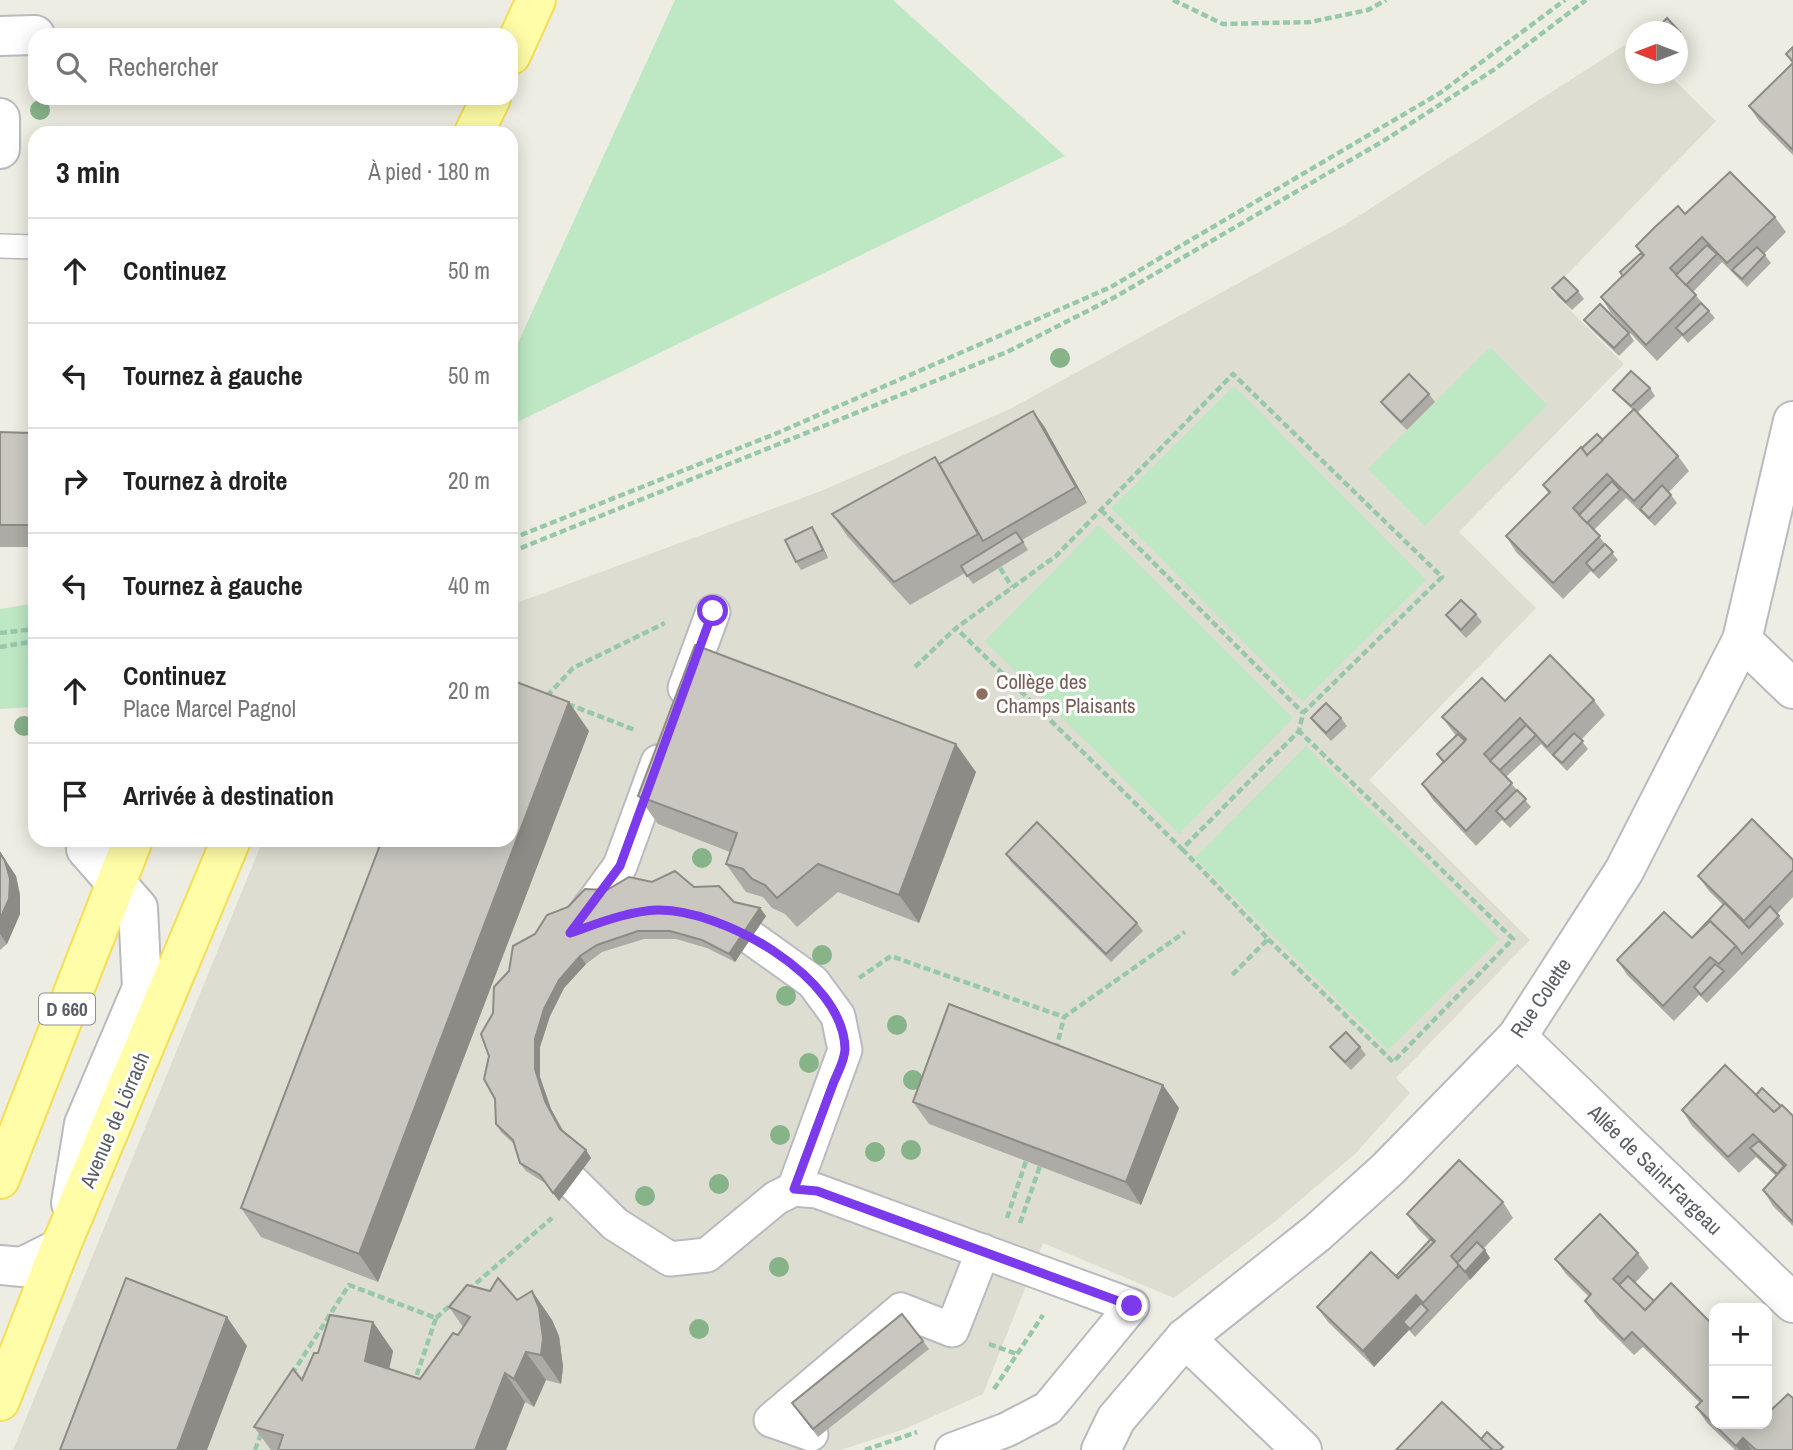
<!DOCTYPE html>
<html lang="fr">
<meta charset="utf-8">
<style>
body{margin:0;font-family:"Archivo Narrow",sans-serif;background:#f6f6f6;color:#222}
.controls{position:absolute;right:21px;bottom:21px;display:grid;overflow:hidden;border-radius:14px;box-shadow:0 4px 18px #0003}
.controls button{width:63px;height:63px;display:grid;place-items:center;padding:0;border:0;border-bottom:2px solid #e0e0e0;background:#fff;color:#222;font:35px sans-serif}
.compass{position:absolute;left:1625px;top:21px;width:63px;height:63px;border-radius:50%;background:#fff;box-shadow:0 4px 18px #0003;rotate:270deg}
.stop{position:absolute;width:21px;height:21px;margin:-16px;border:5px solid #7c3aed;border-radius:50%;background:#fff}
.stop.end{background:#7c3aed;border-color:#fff;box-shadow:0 2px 7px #0008}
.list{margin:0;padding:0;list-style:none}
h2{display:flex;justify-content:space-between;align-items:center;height:91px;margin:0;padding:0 28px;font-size:30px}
h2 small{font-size:23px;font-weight:400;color:#767676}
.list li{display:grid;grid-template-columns:46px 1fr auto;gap:21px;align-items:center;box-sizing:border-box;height:105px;padding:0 28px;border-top:2px solid #e0e0e0}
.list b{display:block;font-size:26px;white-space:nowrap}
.list p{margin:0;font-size:23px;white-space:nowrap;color:#767676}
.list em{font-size:23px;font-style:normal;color:#767676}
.icon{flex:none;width:38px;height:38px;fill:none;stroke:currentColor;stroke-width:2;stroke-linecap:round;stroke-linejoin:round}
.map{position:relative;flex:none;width:1793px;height:1450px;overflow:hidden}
.search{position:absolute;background:#fff;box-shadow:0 4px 18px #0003;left:28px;top:28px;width:490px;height:77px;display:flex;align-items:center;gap:18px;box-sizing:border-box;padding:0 24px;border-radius:21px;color:#767676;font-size:26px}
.panel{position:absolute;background:#fff;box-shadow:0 4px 18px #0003;left:28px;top:126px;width:490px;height:721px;border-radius:21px}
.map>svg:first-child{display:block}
.education{fill:#deddd1}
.green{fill:#bee7c4}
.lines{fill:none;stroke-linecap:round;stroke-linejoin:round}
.service-casing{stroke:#b8babf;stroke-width:26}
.pedestrian-casing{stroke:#b8babf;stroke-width:37}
.minor-casing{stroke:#b8babf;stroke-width:42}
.tertiary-casing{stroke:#b8babf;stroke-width:42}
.primary-casing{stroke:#f5de54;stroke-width:42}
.path{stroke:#97c8ab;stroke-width:4.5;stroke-dasharray:7 3.5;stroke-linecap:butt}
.service{stroke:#fff;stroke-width:23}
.pedestrian{stroke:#fff;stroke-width:33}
.minor{stroke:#fff;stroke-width:38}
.tertiary{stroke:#fff;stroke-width:38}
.primary{stroke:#fffda7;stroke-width:38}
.tree{fill:#87b389}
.wall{fill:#adaba5}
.shaded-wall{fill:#8d8b86}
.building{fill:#c9c7c0;stroke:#8d8b86;stroke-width:2}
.route{stroke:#7c3aed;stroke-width:9}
.education-dot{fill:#8d6e63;stroke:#fff;stroke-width:2.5}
.labels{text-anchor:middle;stroke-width:6;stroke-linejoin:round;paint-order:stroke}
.shield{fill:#fff;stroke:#8c8e92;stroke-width:2}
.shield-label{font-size:19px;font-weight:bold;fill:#5b5e64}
.education-label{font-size:21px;fill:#785e54;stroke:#fff;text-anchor:start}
.street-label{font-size:21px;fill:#5b5e64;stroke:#fff}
</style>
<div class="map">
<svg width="1793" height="1450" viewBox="0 0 1793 1450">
<rect width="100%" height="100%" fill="#eeede3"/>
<path class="education" d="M1634 39 1636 74H1668L1716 121 1551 291 1624 364 1459 532 1536 608 1369 780 1530 940 1396 1078 1410 1093 1355 1154 1273 1223 1174 1298 1043 1243 983 1394 905 1429 841 1450H13L263 840H511V605L821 491 1010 409 1346 224Z"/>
<g class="green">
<path d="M675 0H893L1065 156 511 425V358Z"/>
<path d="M1490 347 1547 405 1425 526 1368 469Z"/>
<path d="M1234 386 1426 580 1303 702 1111 508Z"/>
<path d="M1099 525 1293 718 1179 834 985 641Z"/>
<path d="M35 603V707L0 709V609Z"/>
<path d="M1306 746 1499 939 1388 1050 1195 858Z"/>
</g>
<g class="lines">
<defs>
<path id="service" d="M0 246 35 247"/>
<g id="pedestrian">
<path d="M685 688 713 612"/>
<path d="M709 919 743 932 813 982 838 1016 845 1050 794 1189"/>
<path d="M577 925 620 866 658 762"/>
<path d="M540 1150 615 1224 670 1259 707 1255 776 1198 794 1189 817 1191 1132 1306 1048 1408 1006 1430 952 1450"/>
<path d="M811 1434 771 1420 901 1310 952 1330 983 1251"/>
</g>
<g id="minor">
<path d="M1742 640 1793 689"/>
<path d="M1517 1037 1793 1303"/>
<path d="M1185 1338 1302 1450"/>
<path d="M1101 1450 1116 1419 1185 1338 1317 1233 1388 1169 1517 1037 1624 871 1742 640 1793 421"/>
</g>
<g id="tertiary">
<path d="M0 36 35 35"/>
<path d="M0 118V149"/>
<path d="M71 1203 84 1124 142 988 138 908 86 849"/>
<path d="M0 1265 22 1267 60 1248"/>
</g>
<g id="primary">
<path d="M511 55 536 0"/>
<path d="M474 133 491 98"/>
<path d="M0 1179 133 840"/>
<path d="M0 1401 60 1248 231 840"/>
</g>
</defs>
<use href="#service" class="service-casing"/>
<use href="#pedestrian" class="pedestrian-casing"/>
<use href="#minor" class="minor-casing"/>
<use href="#tertiary" class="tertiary-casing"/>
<use href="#primary" class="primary-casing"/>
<g class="path">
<path d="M1173 0 1223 24 1310 22 1368 10 1386 0"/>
<path d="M1101 510 1303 713"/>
<path d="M511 539 775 434 1111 287 1440 93 1565 0"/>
<path d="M511 552 1007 352 1115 297 1385 140 1495 69 1586 0"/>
<path d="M1000 568 1012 587"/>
<path d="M0 633 35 629"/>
<path d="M0 647 35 641"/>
<path d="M915 667 956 628 1056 556 1233 374 1442 577 1303 713 1299 731 1182 849 956 628"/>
<path d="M547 696 573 668 665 623"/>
<path d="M568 704 635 730"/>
<path d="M1182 849 1268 939 1230 977"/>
<path d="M1268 939 1393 1062 1513 939 1299 731"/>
<path d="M859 978 891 956 1064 1017 1185 932"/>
<path d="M1056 1050 1064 1017"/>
<path d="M1007 1218 1026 1161"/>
<path d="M1020 1223 1040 1166"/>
<path d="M468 1290 552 1218"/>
<path d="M436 1318 453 1303"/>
<path d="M989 1344 1017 1354"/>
<path d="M292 1374 349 1285 436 1318 415 1380"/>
<path d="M994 1389 1043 1315"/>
<path d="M255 1450 262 1431"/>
<path d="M865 1450 917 1432"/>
</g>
<use href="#service" class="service"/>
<use href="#pedestrian" class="pedestrian"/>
<use href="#minor" class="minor"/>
<use href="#tertiary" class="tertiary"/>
<use href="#primary" class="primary"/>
</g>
<g class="tree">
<circle cx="40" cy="110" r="10"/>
<circle cx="1060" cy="358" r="10"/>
<circle cx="24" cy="726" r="10"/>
<circle cx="702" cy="858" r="10"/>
<circle cx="822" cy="955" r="10"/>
<circle cx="786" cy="996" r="10"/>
<circle cx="897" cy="1025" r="10"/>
<circle cx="809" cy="1063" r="10"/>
<circle cx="913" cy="1080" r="10"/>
<circle cx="780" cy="1135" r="10"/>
<circle cx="911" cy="1150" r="10"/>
<circle cx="875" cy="1152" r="10"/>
<circle cx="719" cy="1184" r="10"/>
<circle cx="645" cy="1196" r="10"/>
<circle cx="779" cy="1267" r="10"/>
<circle cx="699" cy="1329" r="10"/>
</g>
<g class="wall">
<path d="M1677 32H1680L1685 39 1677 47Z"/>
<path d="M1793 47V155L1759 121 1749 106 1792 63 1786 54Z"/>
<path d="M1775 217 1786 232 1764 254 1771 263 1747 287 1722 262 1693 292 1715 318 1688 343 1682 336 1657 361 1611 313 1601 297 1622 276 1620 272 1641 253 1636 246Z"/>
<path d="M1552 288 1578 291 1584 299 1572 310 1557 296Z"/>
<path d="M1584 320 1629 333 1634 341 1619 356 1590 328Z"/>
<path d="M1650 388 1655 396 1637 413 1678 456 1689 471 1669 492 1677 503 1655 526 1626 498 1594 530 1618 560 1599 579 1591 571 1563 599 1516 552 1506 536 1549 494 1543 485 1582 448 1603 440 1633 410 1619 397 1613 390Z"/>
<path d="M1429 394 1435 402 1407 430 1387 410 1381 402Z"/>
<path d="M1044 426 1087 503 1022 540 1028 550 973 584 965 573 910 605 848 537 832 514Z"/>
<path d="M0 432 31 433 35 438V547H0Z"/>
<path d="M817 535 828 558 801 570 796 562Z"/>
<path d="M1476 614 1482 622 1466 638 1452 623 1446 615Z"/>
<path d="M1594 700 1605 715 1581 740 1588 749 1567 771 1541 744 1506 777 1531 807 1510 828 1502 820 1476 846 1433 800 1422 784 1443 763 1437 754 1456 736 1442 717 1505 701Z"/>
<path d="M1311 718H1341L1347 726 1331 741 1317 726Z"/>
<path d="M589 731 378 1282 261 1237 241 1208Z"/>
<path d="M976 772 919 923 838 892 797 927 785 914 772 908 763 897 746 892 726 864 730 852 658 824 638 796Z"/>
<path d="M0 852 16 876 20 895V914L7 944 0 950Z"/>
<path d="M1006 854 1137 923 1143 931 1111 962 1011 862Z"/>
<path d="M1793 860V897L1777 914 1784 924 1707 1003 1699 995 1674 1021 1628 976 1617 960 1692 938 1723 905 1709 891 1698 876Z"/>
<path d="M652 882 694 887 734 902 760 908 766 916 735 962 707 948 676 939H644L602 952 586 964 564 988 550 1016 540 1047V1077L551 1109 563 1130 586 1150 591 1158 559 1201 545 1183 526 1171 520 1163 514 1144 501 1132 496 1124 495 1099 489 1056 493 1013 509 971 535 934 568 907 607 890Z"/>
<path d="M1330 1047H1360L1366 1055 1351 1070 1336 1055Z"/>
<path d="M1756 1095 1781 1106 1793 1116V1226L1773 1206 1763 1190 1776 1176 1756 1157 1739 1173 1692 1126 1682 1110Z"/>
<path d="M913 1102 1179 1108 1141 1205 929 1124Z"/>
<path d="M1503 1202 1513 1218 1483 1249 1490 1258 1415 1337 1409 1330 1374 1367 1328 1322 1317 1307 1396 1276 1429 1240 1418 1229 1407 1214Z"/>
<path d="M1638 1253 1649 1268 1635 1283 1654 1301 1714 1424 1793 1450H1735L1707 1423 1696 1407 1700 1403 1643 1347 1634 1355 1596 1317 1585 1301 1589 1297 1566 1274 1555 1259Z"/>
<path d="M532 1291 552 1320 559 1336 563 1367 561 1384 546 1380 534 1407 525 1402 506 1450H271L254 1427 302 1380 318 1353 373 1322 393 1351 389 1369 420 1379 458 1335 463 1327 449 1307 517 1300Z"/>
<path d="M923 1341 929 1349 818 1437 792 1403Z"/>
</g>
<g class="shaded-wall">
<path d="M1033 411 1044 426 1087 503 1076 487Z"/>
<path d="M31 433 35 438V533L30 525Z"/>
<path d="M812 527 817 535 828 558 823 550Z"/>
<path d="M569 702 589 731 378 1282 359 1254Z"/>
<path d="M956 744 976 772 919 923 899 895Z"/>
<path d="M0 852 16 876 20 895V914L7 944 0 934Z"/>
<path d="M760 908 766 916 735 962 729 954Z"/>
<path d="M580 956 586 964 564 988 550 1016 540 1047V1077L551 1109 566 1137 545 1101 535 1069V1039L544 1009 559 980Z"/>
<path d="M1163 1085 1179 1108 1141 1205 1126 1182Z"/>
<path d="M586 1150 591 1158 559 1201 553 1193Z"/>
<path d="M1485 1250 1490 1258 1470 1280 1465 1272Z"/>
<path d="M532 1291 552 1320 559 1336 563 1367 561 1384 541 1355Z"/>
<path d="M1416 1295 1427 1310 1403 1322 1409 1330 1374 1367 1363 1351Z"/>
<path d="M227 1317 247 1346 207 1450H177Z"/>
<path d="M373 1322 393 1351 385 1389 365 1361Z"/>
<path d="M526 1352 546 1380 534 1407 514 1379Z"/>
<path d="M505 1373 525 1402 506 1450H475Z"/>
<path d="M1743 1438 1752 1450H1739L1736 1446Z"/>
</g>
<g class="building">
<path d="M1667 18 1680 32 1677 34V32H1653Z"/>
<path d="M1793 47V62L1786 54Z"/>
<path d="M1793 63V150L1749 106Z"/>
<path d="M1730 172 1775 217 1727 263 1702 237 1670 268 1696 295 1646 345 1601 297 1644 255 1636 246 1655 227 1678 206 1685 214Z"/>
<path d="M1707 245 1717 254 1686 285 1676 275Z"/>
<path d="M1757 247 1765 255 1742 279 1732 270Z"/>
<path d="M1641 253 1643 256 1623 276 1620 272Z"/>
<path d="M1564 277 1578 291 1566 302 1552 288Z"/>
<path d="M1701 303 1709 311 1683 335 1676 328Z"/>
<path d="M1600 304 1629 333 1614 348 1584 320Z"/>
<path d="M1631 371 1650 388 1631 406 1613 390Z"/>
<path d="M1409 374 1429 394 1401 422 1381 402Z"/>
<path d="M1634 409 1678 456 1634 501 1607 474 1573 508 1600 536 1553 583 1506 536 1550 492 1543 485 1581 447 1587 455Z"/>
<path d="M1033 411 1076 487 983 541 939 464Z"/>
<path d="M0 432 31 433 30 525H0Z"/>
<path d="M1597 434 1603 440 1587 455 1582 448Z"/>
<path d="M935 457 978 534 894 582 832 514Z"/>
<path d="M1612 481 1620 490 1587 523 1579 515Z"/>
<path d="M1662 485 1671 495 1649 518 1640 509Z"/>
<path d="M812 527 823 550 796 562 785 540Z"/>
<path d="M1016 532 1023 542 967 576 961 566Z"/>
<path d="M1605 544 1613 552 1593 571 1586 563Z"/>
<path d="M1461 600 1476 614 1461 630 1446 615Z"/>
<path d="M695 645 956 744 899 895 818 864 777 898 765 885 752 879 743 869 726 864 737 833 638 796Z"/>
<path d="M1550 655 1594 700 1547 747 1520 718 1484 754 1512 783 1466 831 1422 784 1466 739 1442 717 1482 678 1505 701Z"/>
<path d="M511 680 569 702 359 1254 241 1208 382 840H511Z"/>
<path d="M1326 703 1341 718 1326 733 1311 718Z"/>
<path d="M1526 725 1536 735 1500 770 1490 761Z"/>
<path d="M1574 733 1583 741 1562 763 1553 755Z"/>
<path d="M1458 734 1465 741 1444 762 1437 754Z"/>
<path d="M1517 790 1526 799 1505 820 1496 811Z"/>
<path d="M1752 819 1793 860V870L1744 921 1698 876Z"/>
<path d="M1037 822 1137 923 1106 954 1006 854Z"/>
<path d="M0 853 5 861 10 879 9 899 0 919Z"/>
<path d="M675 871 694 887 719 886 734 902 760 908 729 954 702 940 670 931H638L597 945 580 956 559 980 544 1009 535 1039V1069L545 1101 560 1129 586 1150 553 1193 540 1175 520 1163 513 1140 496 1124 495 1099 484 1079 489 1056 481 1034 493 1013 494 987 509 971 513 946 535 934 547 915 568 907 585 889 607 890 629 877 652 882Z"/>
<path d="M1725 903 1749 928 1770 906 1779 916 1742 954 1736 946 1710 921 1692 938Z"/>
<path d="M1664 912 1692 938 1710 921 1736 946 1719 964 1710 957 1663 1006 1617 960Z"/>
<path d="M1715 964 1724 971 1701 995 1694 987Z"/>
<path d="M949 1004 1163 1085 1126 1182 913 1102Z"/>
<path d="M1346 1032 1360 1047 1345 1062 1330 1047Z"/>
<path d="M1725 1065 1774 1112 1782 1105 1793 1116V1222L1763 1190 1786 1165 1753 1134 1728 1157 1682 1110Z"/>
<path d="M1762 1088 1781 1106 1774 1112 1756 1095Z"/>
<path d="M1759 1141 1784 1166 1777 1174 1750 1148Z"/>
<path d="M1459 1160 1503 1202 1451 1256 1459 1265 1423 1303 1416 1295 1363 1351 1317 1307 1371 1252 1398 1278 1435 1241 1407 1214Z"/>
<path d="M1600 1214 1638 1253 1613 1279 1630 1295 1645 1310 1671 1283 1714 1326V1424H1767V1414L1788 1394 1793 1398V1450H1756L1743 1438 1736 1446 1696 1407 1702 1401 1632 1332 1624 1340 1585 1301 1591 1294 1555 1259Z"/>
<path d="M1431 1239 1434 1242 1398 1278 1396 1276Z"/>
<path d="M1477 1242 1485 1250 1465 1272 1457 1263Z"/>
<path d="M1628 1276 1654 1301 1645 1310 1619 1285Z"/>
<path d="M126 1278 227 1317 177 1450H60Z"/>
<path d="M498 1278 517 1300 532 1291 539 1308 543 1338 541 1355 526 1352 514 1379 505 1373 475 1450H278L283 1435 254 1427 293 1369 302 1380 314 1353H318L330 1315 373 1322 365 1361 420 1379 453 1333 458 1335 470 1317 449 1307 467 1285 490 1291Z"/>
<path d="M1421 1303 1428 1310 1410 1329 1403 1322Z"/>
<path d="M902 1314 923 1341 813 1429 792 1403Z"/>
<path d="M1442 1402 1493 1450H1396Z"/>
<path d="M1487 1432 1503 1447 1500 1450H1493L1481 1439Z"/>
</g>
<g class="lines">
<path class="route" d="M713 611 620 866 570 933C599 923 628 911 658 910 722 909 844 977 845 1049 845 1060 837 1074 833 1084 820 1119 807 1154 794 1189L817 1191 1132 1306"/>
</g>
<circle class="education-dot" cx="982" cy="694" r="7"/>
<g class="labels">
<rect class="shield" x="39" y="993.5" width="56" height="31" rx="5"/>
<g class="shield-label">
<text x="67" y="1016">D 660</text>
</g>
<g class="education-label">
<text x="996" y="689">Collège des<tspan x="996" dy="24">Champs Plaisants</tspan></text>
</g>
<g class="street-label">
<text transform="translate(1541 998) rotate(-56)" y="7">Rue Colette</text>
<text transform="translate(115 1120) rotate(-67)" y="7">Avenue de Lörrach</text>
<text transform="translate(1655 1170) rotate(44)" y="7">Allée de Saint-Fargeau</text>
</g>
</g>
</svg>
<div class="controls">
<button>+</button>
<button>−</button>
</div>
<svg class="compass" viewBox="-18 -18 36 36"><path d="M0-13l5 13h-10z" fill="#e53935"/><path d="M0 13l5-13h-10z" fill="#767676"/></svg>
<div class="stop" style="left:713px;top:611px"></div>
<div class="stop end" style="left:1132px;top:1306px"></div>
<div class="search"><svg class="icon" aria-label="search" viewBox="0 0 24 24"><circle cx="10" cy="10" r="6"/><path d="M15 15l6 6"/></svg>Rechercher</div>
<section class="panel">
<h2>3 min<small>À pied · 180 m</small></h2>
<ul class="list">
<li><svg class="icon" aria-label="ahead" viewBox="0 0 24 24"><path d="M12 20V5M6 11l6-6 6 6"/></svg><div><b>Continuez</b></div><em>50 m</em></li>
<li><svg class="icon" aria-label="left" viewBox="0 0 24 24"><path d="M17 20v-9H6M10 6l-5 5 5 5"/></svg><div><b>Tournez à gauche</b></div><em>50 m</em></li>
<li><svg class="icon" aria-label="right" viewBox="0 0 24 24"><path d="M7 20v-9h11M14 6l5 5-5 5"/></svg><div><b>Tournez à droite</b></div><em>20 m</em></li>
<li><svg class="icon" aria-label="left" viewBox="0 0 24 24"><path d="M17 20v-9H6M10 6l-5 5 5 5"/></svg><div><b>Tournez à gauche</b></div><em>40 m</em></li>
<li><svg class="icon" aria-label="ahead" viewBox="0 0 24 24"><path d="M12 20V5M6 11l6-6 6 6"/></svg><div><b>Continuez</b><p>Place Marcel Pagnol</p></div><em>20 m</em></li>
<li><svg class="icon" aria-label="arrive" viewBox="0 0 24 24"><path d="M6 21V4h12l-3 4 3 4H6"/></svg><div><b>Arrivée à destination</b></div></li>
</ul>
</section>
</div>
